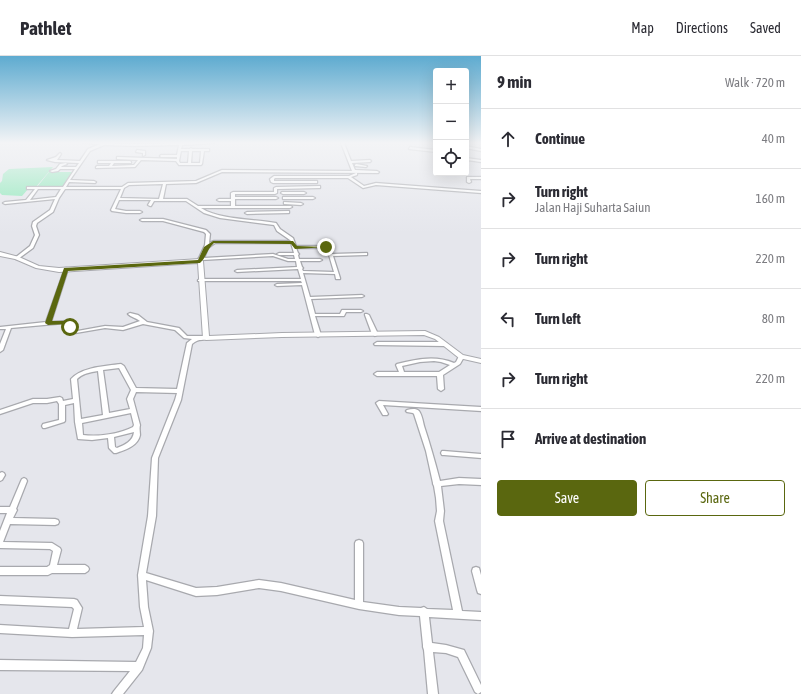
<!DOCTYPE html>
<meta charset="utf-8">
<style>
body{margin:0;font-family:"Asap Condensed",sans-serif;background:#f2f2f3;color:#2b2b33}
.controls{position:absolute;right:12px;top:12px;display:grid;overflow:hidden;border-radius:4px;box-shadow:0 4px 16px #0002}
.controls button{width:36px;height:36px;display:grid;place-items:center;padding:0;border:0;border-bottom:1px solid #e1e1e2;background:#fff;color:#2b2b33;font:20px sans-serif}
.stop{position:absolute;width:12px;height:12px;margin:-9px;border:3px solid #5a670f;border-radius:50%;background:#fff}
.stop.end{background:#5a670f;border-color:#fff;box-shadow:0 1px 4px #0008}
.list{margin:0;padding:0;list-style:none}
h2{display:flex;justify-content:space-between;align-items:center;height:52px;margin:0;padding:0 16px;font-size:17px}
h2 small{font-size:13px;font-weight:400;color:#7c7c81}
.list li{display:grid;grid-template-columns:26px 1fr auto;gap:12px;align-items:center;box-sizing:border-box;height:60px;padding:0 16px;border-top:1px solid #e1e1e2}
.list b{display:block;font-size:15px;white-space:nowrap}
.list p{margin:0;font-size:13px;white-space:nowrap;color:#7c7c81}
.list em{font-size:13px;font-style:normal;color:#7c7c81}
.actions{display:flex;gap:8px;padding:12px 16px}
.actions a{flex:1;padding:9px 0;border:1px solid #5a670f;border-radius:4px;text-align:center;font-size:14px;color:#5a670f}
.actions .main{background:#5a670f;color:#fff}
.icon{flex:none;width:22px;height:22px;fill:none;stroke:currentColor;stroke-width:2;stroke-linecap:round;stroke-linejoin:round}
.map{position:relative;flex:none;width:481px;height:638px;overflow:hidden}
header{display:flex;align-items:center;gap:24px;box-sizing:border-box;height:56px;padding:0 20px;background:#fff;border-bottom:1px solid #e1e1e2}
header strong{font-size:19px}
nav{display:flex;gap:22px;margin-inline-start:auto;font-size:14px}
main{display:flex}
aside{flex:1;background:#fff}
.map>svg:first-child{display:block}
.green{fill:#8ae8b7}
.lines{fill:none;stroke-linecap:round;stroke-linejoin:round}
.minor-casing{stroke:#a8a9ae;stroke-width:2.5}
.tertiary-casing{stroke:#a8a9ae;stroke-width:2}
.minor{fill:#fff;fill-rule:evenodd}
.tertiary{fill:#fff;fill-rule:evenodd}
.route{fill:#5a670f}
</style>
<header>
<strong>Pathlet</strong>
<nav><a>Map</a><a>Directions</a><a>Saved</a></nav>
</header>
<main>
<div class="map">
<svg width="481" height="638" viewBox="0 0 481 638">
<rect width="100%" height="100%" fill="#e5e6ec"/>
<g class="green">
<path d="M53 111 35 132H29L22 140 2 139 0 137V127L2 125 3 118 9 113Z"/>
<path d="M49 116H74L64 131H37Z"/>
</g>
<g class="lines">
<defs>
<g id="minor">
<path d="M83 87 134 88 214 87 182 89 181 93H190L191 92 192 93H209V95H204L202 108 201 109H179L176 105 141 104 135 111 96 112V111L97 110H109L111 107H98V105H130L131 106V107H114L112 110 134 109 138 104 117 103V101H118L177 103V101H161L160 100 161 99H177L179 89 134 90 104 89 90 95 70 124 94 125 96 126 95 127 69 126 66 131H122L128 127 196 125 222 114 352 115 341 87H344L351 105 370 104 371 105 370 106 352 107 355 114 377 115 379 116 378 117 222 116 196 127 166 128 163 143H187L198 150H231V145H219L217 144 219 143H231V137L233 136H274V132L276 131 320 130V132H319L277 133V137L275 138H235V141H276L278 142 276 143H235V150H291L292 151 290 152H201C219 164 255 163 276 167L280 173 293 182 296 190H327L329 191 332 198 367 197V199H366L333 200 340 222V223H336L335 218 303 217 310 241 362 239 364 240 362 241 311 243 315 258H340L342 254H361L363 255 361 256H346L344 260H315L321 279 318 281 315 279 302 229 277 230 275 229 277 228 302 227 301 225H198V224L200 223H301L298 213 237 216 235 215 237 214 297 211 296 205H288L273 200 202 204 201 206H199L198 203 199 202 205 189 206 178 204 176 163 165H142L140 164 142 163H163L206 174 210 178 209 187 214 185H291L290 184 277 175 274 169 220 162 204 157 186 145H154L151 150H150L148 149 151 144H119L115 153 126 155H140L142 156 140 157H126L112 155 111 154 121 133H65L59 142 53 156 37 167 36 170 39 179 33 192 18 203H16V201L30 190 35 179 32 170 33 166 50 154 55 143 5 148 3 147 5 146 26 144 35 133H27V131H63L75 113H60L58 115 52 116 50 115 56 113 60 108 66 107 67 108 62 110 61 111H76L79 107 55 106 47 104 56 101 60 97 61 98 57 104 80 105 88 93 100 88ZM181 95H189L188 107H180L179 105ZM192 95H201L200 107H191ZM163 128 159 143 120 142 124 132 129 129ZM38 133H61L56 141 30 144ZM215 187H291L294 197H279L277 198 279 199H294L295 203H288L273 198 204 202 208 192ZM296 192H326L329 199 334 216 303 215 302 213 303 212 302 211 300 205H320L322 204 320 203H299L298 199 299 198 298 197Z"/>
<path d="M466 90 481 93V95L466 92Z"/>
<path d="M410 91 436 94V96L409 93Z"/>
<path d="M137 94 145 95V99L143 100V97L136 96Z"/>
<path d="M466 102 481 104V106L467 104H466Z"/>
<path d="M356 108 367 110 366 111 355 110V109Z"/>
<path d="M356 117H357V119L351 121 364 130 376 127 481 135V137L376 129 363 132 348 122H275L274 123V125H317V127H273L271 126 270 123 274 120H349Z"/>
<path d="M467 121H481V123H470L471 126 469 127 467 126Z"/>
<path d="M282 136H304L306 137 304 138H283L281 137Z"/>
<path d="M283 141H313L315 142 313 143H283Z"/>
<path d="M284 146 301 147 303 148 301 149 285 148H284Z"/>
<path d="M288 155H289V157L247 158 245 157 247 156Z"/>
<path d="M65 212H67L68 213 51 266 66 265 72 266V276L105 270 123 271 140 265C136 262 131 261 128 258L130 257 138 259 147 266 179 272 187 280H206L209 282C203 286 200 281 192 288L181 344 158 402 156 460 146 517 196 532 217 531 259 524 281 527 355 544V487L356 485 359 484 362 485 363 487V546L399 551 421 552 424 551 427 553 453 554 435 465 437 455 436 442 434 430 433 428V427L426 395 414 358 413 357 407 356 406 355 407 354C411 353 416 352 419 355 422 359 423 366 424 370 430 388 435 406 440 425L459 422 481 423V429L459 428 441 430 444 455 443 465 462 555 481 556V564L429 561 432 587 446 589 464 594 481 629V636L478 638 475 636 458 601 446 597 433 596 438 638H428L424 594 423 591V589L420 560 399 559 359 553 281 535 259 532 217 539 196 540 146 524 148 551 153 575 151 592 142 614 123 638H112L114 635 130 615 0 614V604L136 606 143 592 144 579 72 581 0 577V569L69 573 74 553 72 551 0 548V540L74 543 77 544 82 552 77 573 144 571 140 551 138 519 148 460 152 402 175 344 177 337 136 336 133 343 140 369C139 373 140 376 140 379 138 390 125 394 116 397H114L109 392 108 382 92 384 78 383 75 366 74 347 65 349V365L64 366 45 372H43L42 370 43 368 59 364V348L57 345 47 347H33L0 358V354L33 343H47L60 341 62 342 63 345 73 343 71 323C82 311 106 310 121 308L124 310 136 332 177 333 187 287 192 283 184 282 175 274 143 268 123 274 105 272 70 278 68 277V268L66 267 11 272 3 294 0 296V288L6 273H0V271L46 266ZM119 312 131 334 127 343 130 353 109 357 103 314ZM98 315 103 359 81 363 77 323C82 318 90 316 98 315ZM131 357 134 369 133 371C119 378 99 381 83 379L82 367ZM134 376C133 385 125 389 117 392L115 391 114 381Z"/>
<path d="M365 258H367L369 259 378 278 377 279 375 280 372 278 365 259Z"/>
<path d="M377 286H444L447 288 444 290 375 289 374 288Z"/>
<path d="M461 299 464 301 460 308 443 319 444 333 441 335 438 333 437 320H377L374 318 377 316H399L396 309 397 308C416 303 436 299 454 307L456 306 459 300ZM434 305 441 306 450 309 439 316H404L402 310 420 306Z"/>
<path d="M379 345 481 351V355L383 349 388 358 387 359H383L376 347Z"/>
<path d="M442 395H444L481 398V402L444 399H442L441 397Z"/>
<path d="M2 416 4 417 5 419 2 424 0 425V417Z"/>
<path d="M24 422 26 423 27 425 16 453 17 454 13 462 55 463 58 464 59 466 58 468 55 469 10 468 3 486 52 487 60 492 61 494 57 509H85L88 511 89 513 88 515 85 517H52L48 519H0V511H47L50 509 53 495 50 493 0 492V475L7 457H0V451H10L21 425 22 423Z"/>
<path d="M476 511 479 512 481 519V538L478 537 477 534 472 515 473 512Z"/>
</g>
<path id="tertiary" d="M0 196 19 201 39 210 59 212 200 203 203 205 209 280 282 277 425 275 439 281 463 299 481 303V307L459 302 435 283 424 279 282 281 206 284 203 282 198 207 59 216 36 212 15 203 0 200Z"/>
</defs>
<use href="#minor" class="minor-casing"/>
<use href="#tertiary" class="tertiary-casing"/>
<use href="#minor" class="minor"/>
<use href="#tertiary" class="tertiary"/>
</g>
<linearGradient id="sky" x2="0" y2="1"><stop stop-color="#5eabd0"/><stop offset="0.49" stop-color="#f3f4f6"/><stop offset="1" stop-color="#f3f4f6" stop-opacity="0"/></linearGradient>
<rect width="481" height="177" fill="url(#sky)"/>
<path class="route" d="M213 185H293L297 190 328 191 295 193 291 188 214 187C207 193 206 202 200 207L68 215 52 265H68L73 267V271L70 272 67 271V268L48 269 45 267 64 212 198 204 204 191Z"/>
</svg>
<div class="controls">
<button>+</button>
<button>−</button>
<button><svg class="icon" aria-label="locate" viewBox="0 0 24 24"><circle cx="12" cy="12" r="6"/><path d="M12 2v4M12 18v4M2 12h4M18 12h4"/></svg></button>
</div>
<div class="stop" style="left:70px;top:271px"></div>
<div class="stop end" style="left:326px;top:191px"></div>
</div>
<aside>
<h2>9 min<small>Walk · 720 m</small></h2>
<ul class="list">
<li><svg class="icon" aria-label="ahead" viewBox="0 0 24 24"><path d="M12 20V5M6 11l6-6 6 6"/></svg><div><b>Continue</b></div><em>40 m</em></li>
<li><svg class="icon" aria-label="right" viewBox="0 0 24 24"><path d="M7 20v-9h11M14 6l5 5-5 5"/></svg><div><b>Turn right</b><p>Jalan Haji Suharta Saiun</p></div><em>160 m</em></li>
<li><svg class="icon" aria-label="right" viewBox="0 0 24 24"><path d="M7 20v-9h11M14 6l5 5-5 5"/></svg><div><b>Turn right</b></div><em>220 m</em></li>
<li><svg class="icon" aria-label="left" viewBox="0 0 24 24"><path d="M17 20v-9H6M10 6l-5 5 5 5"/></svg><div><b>Turn left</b></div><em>80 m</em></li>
<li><svg class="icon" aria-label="right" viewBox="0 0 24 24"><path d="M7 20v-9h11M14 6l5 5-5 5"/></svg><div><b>Turn right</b></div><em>220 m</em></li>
<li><svg class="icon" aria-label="arrive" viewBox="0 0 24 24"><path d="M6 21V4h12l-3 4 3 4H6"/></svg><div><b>Arrive at destination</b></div></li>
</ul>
<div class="actions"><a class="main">Save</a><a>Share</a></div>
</aside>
</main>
